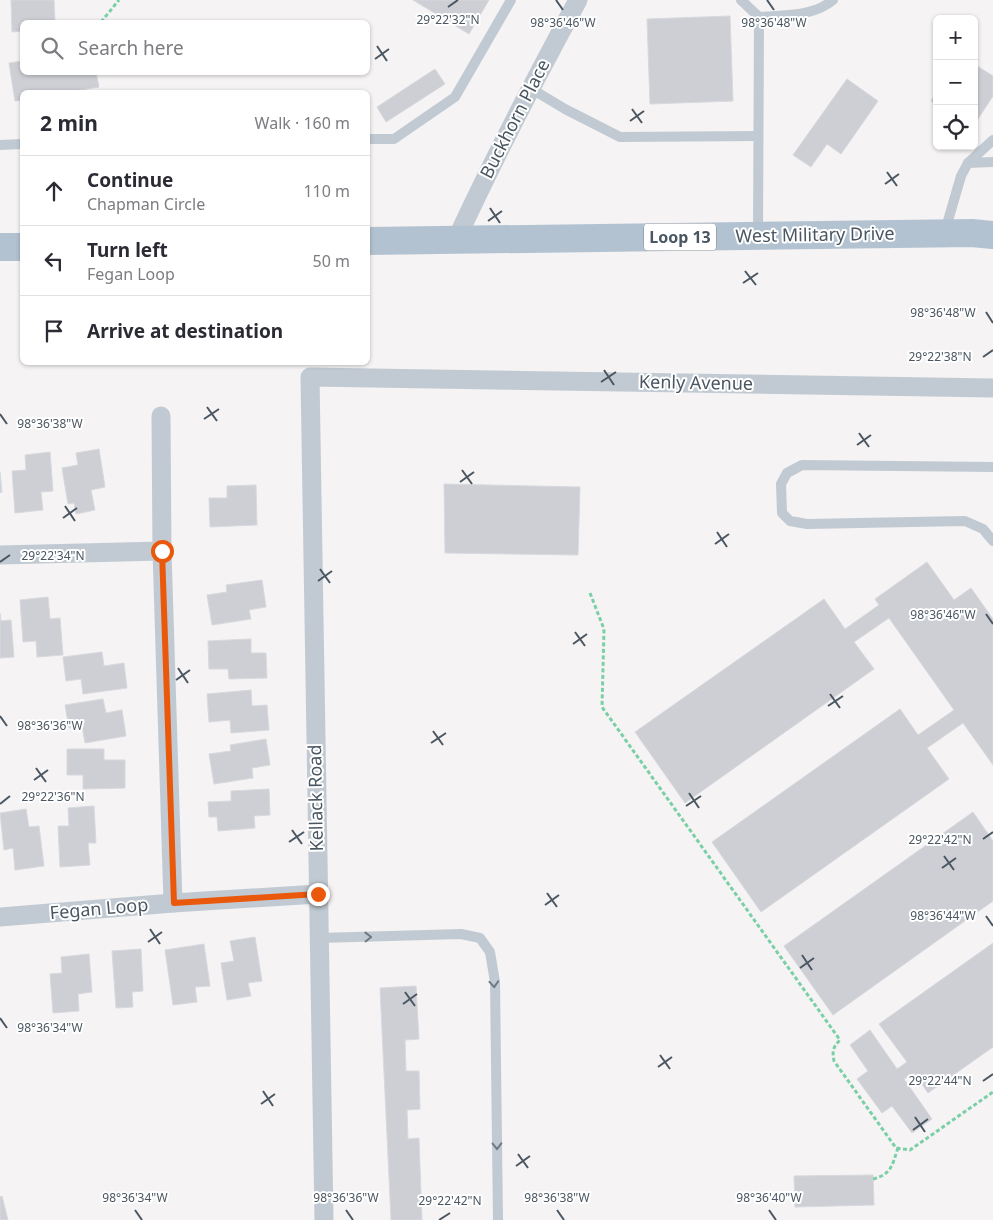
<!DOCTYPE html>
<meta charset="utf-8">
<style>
body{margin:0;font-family:"Noto Sans",sans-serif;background:#f7f7f7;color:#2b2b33}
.controls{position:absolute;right:15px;top:15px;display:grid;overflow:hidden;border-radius:8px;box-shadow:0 1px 4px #0004}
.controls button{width:45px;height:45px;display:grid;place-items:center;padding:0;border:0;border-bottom:1px solid #e1e1e2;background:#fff;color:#2b2b33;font:25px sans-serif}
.stop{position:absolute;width:15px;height:15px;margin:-11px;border:4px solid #ea580c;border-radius:50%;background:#fff}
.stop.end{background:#ea580c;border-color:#fff;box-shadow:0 1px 5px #0008}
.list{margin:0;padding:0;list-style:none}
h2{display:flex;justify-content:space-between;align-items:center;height:65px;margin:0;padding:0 20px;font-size:21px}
h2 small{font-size:16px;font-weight:400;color:#7c7c81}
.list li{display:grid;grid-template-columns:32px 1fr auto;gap:15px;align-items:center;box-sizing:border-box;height:70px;padding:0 20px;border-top:1px solid #e1e1e2}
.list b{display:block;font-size:19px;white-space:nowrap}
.list p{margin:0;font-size:16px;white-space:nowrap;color:#7c7c81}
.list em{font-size:16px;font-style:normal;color:#7c7c81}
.icon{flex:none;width:28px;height:28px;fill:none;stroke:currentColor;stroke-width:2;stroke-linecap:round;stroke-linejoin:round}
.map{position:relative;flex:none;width:993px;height:1220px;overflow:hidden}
.search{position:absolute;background:#fff;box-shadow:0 1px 4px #0004;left:20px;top:20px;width:350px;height:55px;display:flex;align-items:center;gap:12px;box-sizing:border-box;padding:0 18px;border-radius:8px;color:#7c7c81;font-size:19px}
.panel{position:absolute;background:#fff;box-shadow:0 1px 4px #0004;left:20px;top:90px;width:350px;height:275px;border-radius:8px}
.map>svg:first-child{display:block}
.building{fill:#cdcfd5;stroke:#d7d9de}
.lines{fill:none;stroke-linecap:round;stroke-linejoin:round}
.path{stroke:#7ad0a6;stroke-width:3;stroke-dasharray:4 2.5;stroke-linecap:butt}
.service{stroke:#c1cad2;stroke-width:10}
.minor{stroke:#c1cad2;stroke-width:19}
.primary{stroke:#b3c2d1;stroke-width:28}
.oneway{stroke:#6e7983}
.route{stroke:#ea580c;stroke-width:6}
.ticks{fill:none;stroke:#4a5661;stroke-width:2}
.labels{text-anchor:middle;stroke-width:4;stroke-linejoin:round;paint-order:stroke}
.shield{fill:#fff;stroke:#808990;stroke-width:1}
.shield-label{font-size:16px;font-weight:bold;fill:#4a5661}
.street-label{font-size:18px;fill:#4a5661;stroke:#fff}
.ticks-label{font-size:12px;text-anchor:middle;fill:#4a5661;stroke:#fff;stroke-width:4;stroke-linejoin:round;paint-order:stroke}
</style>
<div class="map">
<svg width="993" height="1220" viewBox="0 0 993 1220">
<rect width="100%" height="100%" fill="#f5f3f3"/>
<g class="building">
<path d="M11 0H54L55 22H22V31L12 32Z"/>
<path d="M413 0H489L469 34Z"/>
<path d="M730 16 733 101 650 104 647 19Z"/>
<path d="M22 61V72H96L99 87 67 92H22V100L15 101 9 63Z"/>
<path d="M974 64 993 76V96L974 125Z"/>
<path d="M435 69 445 84 386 122 377 107Z"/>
<path d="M847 79 878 101 841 154 827 144 811 167 793 155Z"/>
<path d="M937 92V105L931 101Z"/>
<path d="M99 449 105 487 91 490 95 510 76 514 74 503 68 504 62 468 78 465 76 453Z"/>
<path d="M50 452 53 491 41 492 43 510 15 513 12 471 26 470 25 455Z"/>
<path d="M0 472 2 492 0 493Z"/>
<path d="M444 484 580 487 578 555 445 553Z"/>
<path d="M256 485 257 525 210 527 209 498H227V486Z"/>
<path d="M927 562 954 600 971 588 993 619V765L963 723 927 748 949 779 761 912 712 842 900 709 918 735 954 710 889 618 854 642 874 669 685 803 635 732 824 599 845 629 879 605 875 599Z"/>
<path d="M262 580 266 607 249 610 251 619 212 625 207 595 227 592 226 585Z"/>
<path d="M48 597 50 619 60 618 63 655 37 657 36 641 23 642 20 600Z"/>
<path d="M0 613 1 621 11 620 14 657 0 658Z"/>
<path d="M251 639V653H266L267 678 229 679 228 669H209L208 641Z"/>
<path d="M102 652 104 666 124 663 127 688 83 694 81 679 66 681 63 657Z"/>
<path d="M251 690 252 706 267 705 269 730 231 733 230 720 209 722 207 694Z"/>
<path d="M103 699 106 713 122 710 126 736 85 743 82 726 69 728 65 705Z"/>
<path d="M266 739 270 765 252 768 253 778 214 784 209 754 231 751 230 745Z"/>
<path d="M67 749H104V760H125V788L83 789V775H67Z"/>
<path d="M269 789 270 815 254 816 255 828 218 831 217 817H209L208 802 231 801V791Z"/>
<path d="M94 806 96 843H88L90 865 60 867 58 826H69L68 808Z"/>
<path d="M26 809 29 827 39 826 44 866 15 870 13 848 4 850 0 813Z"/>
<path d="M973 812 993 841V901L833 1015 784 946Z"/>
<path d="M255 937 262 981 248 983 251 996 227 1000 221 963 234 961 230 941Z"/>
<path d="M993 943V1047L928 1093 914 1073 904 1079 932 1119 912 1133 892 1106 882 1113 857 1079 868 1071 850 1045 870 1030 897 1069 907 1062 879 1024Z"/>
<path d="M204 944 210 986 195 987 197 1002 173 1005 165 950Z"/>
<path d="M141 949 143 991 132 992 133 1007 116 1008 112 951Z"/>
<path d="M89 954 92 992 78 994 79 1011 53 1013 50 974 62 973 61 957Z"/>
<path d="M416 986 419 1039 405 1040 406 1071H419L420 1109 407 1110 408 1139 419 1138 422 1220H391L380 988Z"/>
<path d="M873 1175 874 1205 795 1207 794 1176Z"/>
<path d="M2 1196 8 1220H0V1197Z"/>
</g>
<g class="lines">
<g class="path">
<path d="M101 22 119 0"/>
<path d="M590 593 604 629 602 707 840 1040C833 1047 832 1051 834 1061L896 1148 910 1150 993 1092"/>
<path d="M873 1179C892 1174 892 1165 898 1148"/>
</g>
<g class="service">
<path d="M741 0 759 17 758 234"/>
<path d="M759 17C784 15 813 17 833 0"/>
<path d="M530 88 565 109 620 137 758 136"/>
<path d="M368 139H394L455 97 511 0"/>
<path d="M0 145 22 144"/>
<path d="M968 163 993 162"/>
<path d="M945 231 961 176 968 163 993 140"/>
<path d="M993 467 802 465 787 473 781 484 782 513 790 521 807 524 965 521 983 529 993 541"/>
<path d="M319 938 461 934 480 938 490 952 495 982 498 1220"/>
</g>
<g class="minor">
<path d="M456 240C494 158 535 79 578 0"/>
<path d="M161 416 162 551 173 903"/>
<path d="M0 555 162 551"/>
<path d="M0 917 173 903 318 894"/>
<path d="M324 1220 310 377 993 388"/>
</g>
<g class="primary">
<path d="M368 241 972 233 993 235"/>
<path d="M0 247H22"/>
</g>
</g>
<defs><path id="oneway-chevron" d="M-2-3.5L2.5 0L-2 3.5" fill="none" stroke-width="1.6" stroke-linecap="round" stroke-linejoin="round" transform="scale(1.25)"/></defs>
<g class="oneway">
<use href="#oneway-chevron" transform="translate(368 937) rotate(-1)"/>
<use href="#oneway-chevron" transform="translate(494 984) rotate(86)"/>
<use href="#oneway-chevron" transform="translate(497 1146) rotate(89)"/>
</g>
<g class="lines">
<path class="route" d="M162 551 174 903 318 894"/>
</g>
<path class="ticks" d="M556 0 563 10M767 0 774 10M448 7 458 0M377 46 387 61M375 59 389 49M632 109 642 123M630 121 644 111M887 172 897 186M885 184 899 174M490 208 500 223M488 221 502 211M745 271 756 285M743 283 758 273M986 312 993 323M983 357 993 350M604 370 614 385M601 382 616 372M207 407 217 421M0 414 7 424M204 419 219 409M859 433 869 447M857 445 871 435M462 470 472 484M460 482 474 472M65 506 75 521M63 518 77 508M717 532 727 547M715 544 729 534M0 562 10 555M320 569 330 583M318 581 332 571M986 614 993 624M575 632 585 646M573 644 587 634M178 668 188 683M176 680 190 670M830 694 840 708M828 706 843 696M0 716 7 726M433 731 443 745M431 743 446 733M36 768 46 782M34 780 48 770M689 793 699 808M0 804 10 796M686 806 701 796M292 830 302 844M983 839 993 832M289 842 304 832M944 856 954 870M942 868 956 858M547 893 557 907M545 905 559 895M986 916 993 926M150 929 160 944M148 942 162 932M802 955 812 970M800 968 814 958M405 992 415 1006M403 1004 417 994M0 1018 7 1028M660 1055 670 1069M658 1067 672 1057M983 1081 993 1074M263 1091 273 1106M261 1104 275 1094M915 1117 925 1132M913 1130 928 1119M518 1154 528 1168M516 1166 530 1156M135 1210 142 1220M346 1210 353 1220M557 1210 564 1220M769 1210 776 1220M439 1220 450 1213"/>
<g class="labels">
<rect class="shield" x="644" y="223.5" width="72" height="27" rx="4"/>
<g class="shield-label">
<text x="680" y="243">Loop 13</text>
</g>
<g class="street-label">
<text transform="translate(515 119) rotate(-63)" y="6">Buckhorn Place</text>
<text transform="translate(815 235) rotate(-1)" y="6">West Military Drive</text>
<text transform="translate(696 383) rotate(1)" y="6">Kenly Avenue</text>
<text transform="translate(316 798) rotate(-91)" y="6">Kellack Road</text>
<text transform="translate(99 909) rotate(-5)" y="6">Fegan Loop</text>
</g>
</g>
<g class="ticks-label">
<text x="448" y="24">29°22'32"N</text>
<text x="563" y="27">98°36'46"W</text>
<text x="774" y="27">98°36'48"W</text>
<text x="943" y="317">98°36'48"W</text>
<text x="940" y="361">29°22'38"N</text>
<text x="50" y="428">98°36'38"W</text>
<text x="53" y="560">29°22'34"N</text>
<text x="943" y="619">98°36'46"W</text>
<text x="50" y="730">98°36'36"W</text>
<text x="53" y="801">29°22'36"N</text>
<text x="940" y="844">29°22'42"N</text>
<text x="943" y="920">98°36'44"W</text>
<text x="50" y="1032">98°36'34"W</text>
<text x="940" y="1085">29°22'44"N</text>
<text x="135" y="1202">98°36'34"W</text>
<text x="346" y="1202">98°36'36"W</text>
<text x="557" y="1202">98°36'38"W</text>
<text x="769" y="1202">98°36'40"W</text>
<text x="450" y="1205">29°22'42"N</text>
</g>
</svg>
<div class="controls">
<button>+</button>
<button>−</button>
<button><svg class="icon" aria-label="locate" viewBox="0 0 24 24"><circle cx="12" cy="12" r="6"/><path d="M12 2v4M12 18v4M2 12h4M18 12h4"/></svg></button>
</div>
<div class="stop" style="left:162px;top:551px"></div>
<div class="stop end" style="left:318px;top:894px"></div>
<div class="search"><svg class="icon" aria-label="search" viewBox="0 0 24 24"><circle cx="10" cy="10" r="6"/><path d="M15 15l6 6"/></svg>Search here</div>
<section class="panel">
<h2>2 min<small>Walk · 160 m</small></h2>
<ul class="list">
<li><svg class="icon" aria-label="ahead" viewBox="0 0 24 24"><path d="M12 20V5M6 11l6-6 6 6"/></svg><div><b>Continue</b><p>Chapman Circle</p></div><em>110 m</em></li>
<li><svg class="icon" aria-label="left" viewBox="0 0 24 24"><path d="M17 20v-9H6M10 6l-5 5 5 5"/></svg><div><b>Turn left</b><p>Fegan Loop</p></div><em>50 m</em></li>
<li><svg class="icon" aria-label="arrive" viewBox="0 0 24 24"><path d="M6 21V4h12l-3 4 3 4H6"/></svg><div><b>Arrive at destination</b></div></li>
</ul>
</section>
</div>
